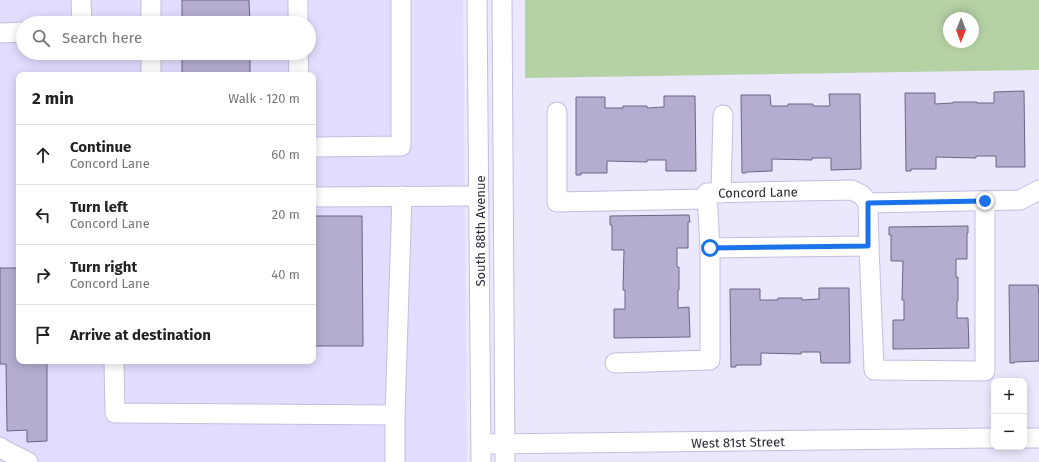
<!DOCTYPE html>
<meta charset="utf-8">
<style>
body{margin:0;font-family:"Fira Sans",sans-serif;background:#f6f6f6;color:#222}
.controls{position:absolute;right:12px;bottom:12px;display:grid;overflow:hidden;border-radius:8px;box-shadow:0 2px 10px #0003}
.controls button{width:36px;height:36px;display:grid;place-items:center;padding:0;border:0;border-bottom:1px solid #e0e0e0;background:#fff;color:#222;font:20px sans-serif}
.compass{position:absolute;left:943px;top:12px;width:36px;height:36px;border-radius:50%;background:#fff;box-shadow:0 2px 10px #0003;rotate:181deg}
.stop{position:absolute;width:12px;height:12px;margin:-9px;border:3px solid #1a73e8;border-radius:50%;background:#fff}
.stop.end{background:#1a73e8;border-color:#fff;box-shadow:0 1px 4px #0008}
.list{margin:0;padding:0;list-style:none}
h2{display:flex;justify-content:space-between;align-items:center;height:52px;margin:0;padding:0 16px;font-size:17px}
h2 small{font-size:13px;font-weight:400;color:#767676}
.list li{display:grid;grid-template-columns:26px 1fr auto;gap:12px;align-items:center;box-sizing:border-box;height:60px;padding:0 16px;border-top:1px solid #e0e0e0}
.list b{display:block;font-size:15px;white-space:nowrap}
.list p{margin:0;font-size:13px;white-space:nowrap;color:#767676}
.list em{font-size:13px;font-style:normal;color:#767676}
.icon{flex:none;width:22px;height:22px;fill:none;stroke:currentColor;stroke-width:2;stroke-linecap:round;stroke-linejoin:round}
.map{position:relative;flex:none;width:1039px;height:462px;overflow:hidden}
.search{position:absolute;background:#fff;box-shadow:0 2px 10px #0003;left:16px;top:16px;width:300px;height:44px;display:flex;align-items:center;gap:10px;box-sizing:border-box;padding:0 14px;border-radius:22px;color:#767676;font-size:15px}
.panel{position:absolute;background:#fff;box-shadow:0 2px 10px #0003;left:16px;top:72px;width:300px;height:292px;border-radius:8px}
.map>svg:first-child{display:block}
.built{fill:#e2dcfe;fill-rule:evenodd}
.green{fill:#b5d2a5;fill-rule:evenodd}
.building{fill:#b4add0;stroke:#6b6584}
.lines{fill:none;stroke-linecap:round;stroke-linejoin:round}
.minor-casing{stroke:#c4bde0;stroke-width:21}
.minor{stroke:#fff;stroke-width:19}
.route{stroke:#1a73e8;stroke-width:5}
.labels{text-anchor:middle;stroke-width:3;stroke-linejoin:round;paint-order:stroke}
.street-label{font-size:13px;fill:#2a2735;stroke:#fff}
</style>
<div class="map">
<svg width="1039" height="462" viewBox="0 0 1039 462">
<rect width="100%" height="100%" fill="#ebe7fd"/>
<path class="built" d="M0 0H463L467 462H0ZM23 23H309V53H23ZM19 75H313V361H19Z"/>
<path class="green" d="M525 0H1039V70L525 78ZM949 18H973V42H949Z"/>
<g class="building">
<path d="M182 0H249L250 23H182Z"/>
<rect x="182" y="53" width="68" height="22"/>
<path d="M1024 91 1025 167H996V156H976V158L936 157V169H911V171H906L905 93H935V104L953 103V102H977V103H994V92Z"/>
<path d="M829 94H860L861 169 831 170V158H812V160L772 159V171L746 172V173H742L741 95H770L771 106H788V104H813V106H830Z"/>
<path d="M664 96H695L696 171H666V160H647V162L607 161V173H581V175H576V97H605V108H623V106H647V108L664 107Z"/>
<path d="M689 215 690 222H688V248H677V267H679V290H678V308L689 307 690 337 614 338V309H625V290H623L624 250H612V225H610V216Z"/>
<path d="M313 216H362L363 346H313Z"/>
<path d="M968 226V233H967V259H956V277H958V301H957V318H968L969 348 893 349V320H904V300H902L903 261H891V235H889V227Z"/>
<path d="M0 268H19V361H47V441L27 442V430L7 431 6 364H0Z"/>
<path d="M1009 285H1038L1039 296V361L1014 362V363H1010Z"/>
<path d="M819 288H849L850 363H821L820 352H801V354L761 353V365H736V367H731L730 289H760V300H778V298H802V300L819 299Z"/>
</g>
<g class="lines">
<defs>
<g id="minor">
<path d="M81 0 82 23"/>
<path d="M298 0V23"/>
<path d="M477 0 481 462"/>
<path d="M502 0 505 462"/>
<path d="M151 23V0"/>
<path d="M0 33 23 32"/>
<path d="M298 53 299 75"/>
<path d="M151 75V53"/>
<path d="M557 112V202L707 199"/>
<path d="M313 147 401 146V0"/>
<path d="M852 190 862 195 868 203 869 246 710 248 707 193Z"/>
<path d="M721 193 723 115"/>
<path d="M313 197 479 196"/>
<path d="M868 203 1020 200 1039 190"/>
<path d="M869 246 874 370 985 371V201"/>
<path d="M114 361 115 413 395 415"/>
<path d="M615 363 710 360V248"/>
<path d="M1024 438H1039"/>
<path d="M481 444 994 438"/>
<path d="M0 447 2 449 28 462"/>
<path d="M395 462V415L402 196"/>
</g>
</defs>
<use href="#minor" class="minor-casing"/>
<use href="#minor" class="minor"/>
</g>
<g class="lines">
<path class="route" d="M710 248 868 246V203L985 201"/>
</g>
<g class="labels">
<g class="street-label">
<text transform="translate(758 192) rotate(-1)" y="5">Concord Lane</text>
<text transform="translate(480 231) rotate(-90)" y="5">South 88th Avenue</text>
<text transform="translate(738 442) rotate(-1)" y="5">West 81st Street</text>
</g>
</g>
</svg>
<div class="controls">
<button>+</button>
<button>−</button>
</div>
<svg class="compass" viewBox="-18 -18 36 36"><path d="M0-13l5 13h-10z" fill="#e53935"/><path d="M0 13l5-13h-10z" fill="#767676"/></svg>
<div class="stop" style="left:710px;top:248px"></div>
<div class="stop end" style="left:985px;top:201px"></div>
<div class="search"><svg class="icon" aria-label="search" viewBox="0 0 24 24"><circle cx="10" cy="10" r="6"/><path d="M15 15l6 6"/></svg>Search here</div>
<section class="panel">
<h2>2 min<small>Walk · 120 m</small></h2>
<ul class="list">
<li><svg class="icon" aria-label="ahead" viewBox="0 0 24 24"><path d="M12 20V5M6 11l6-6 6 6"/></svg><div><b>Continue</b><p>Concord Lane</p></div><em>60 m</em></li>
<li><svg class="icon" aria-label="left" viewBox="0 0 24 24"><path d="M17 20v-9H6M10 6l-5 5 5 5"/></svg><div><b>Turn left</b><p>Concord Lane</p></div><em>20 m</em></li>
<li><svg class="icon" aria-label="right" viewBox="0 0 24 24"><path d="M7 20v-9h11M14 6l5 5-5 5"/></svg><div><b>Turn right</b><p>Concord Lane</p></div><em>40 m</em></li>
<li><svg class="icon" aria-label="arrive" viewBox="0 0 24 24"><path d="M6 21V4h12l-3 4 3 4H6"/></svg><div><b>Arrive at destination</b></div></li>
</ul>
</section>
</div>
